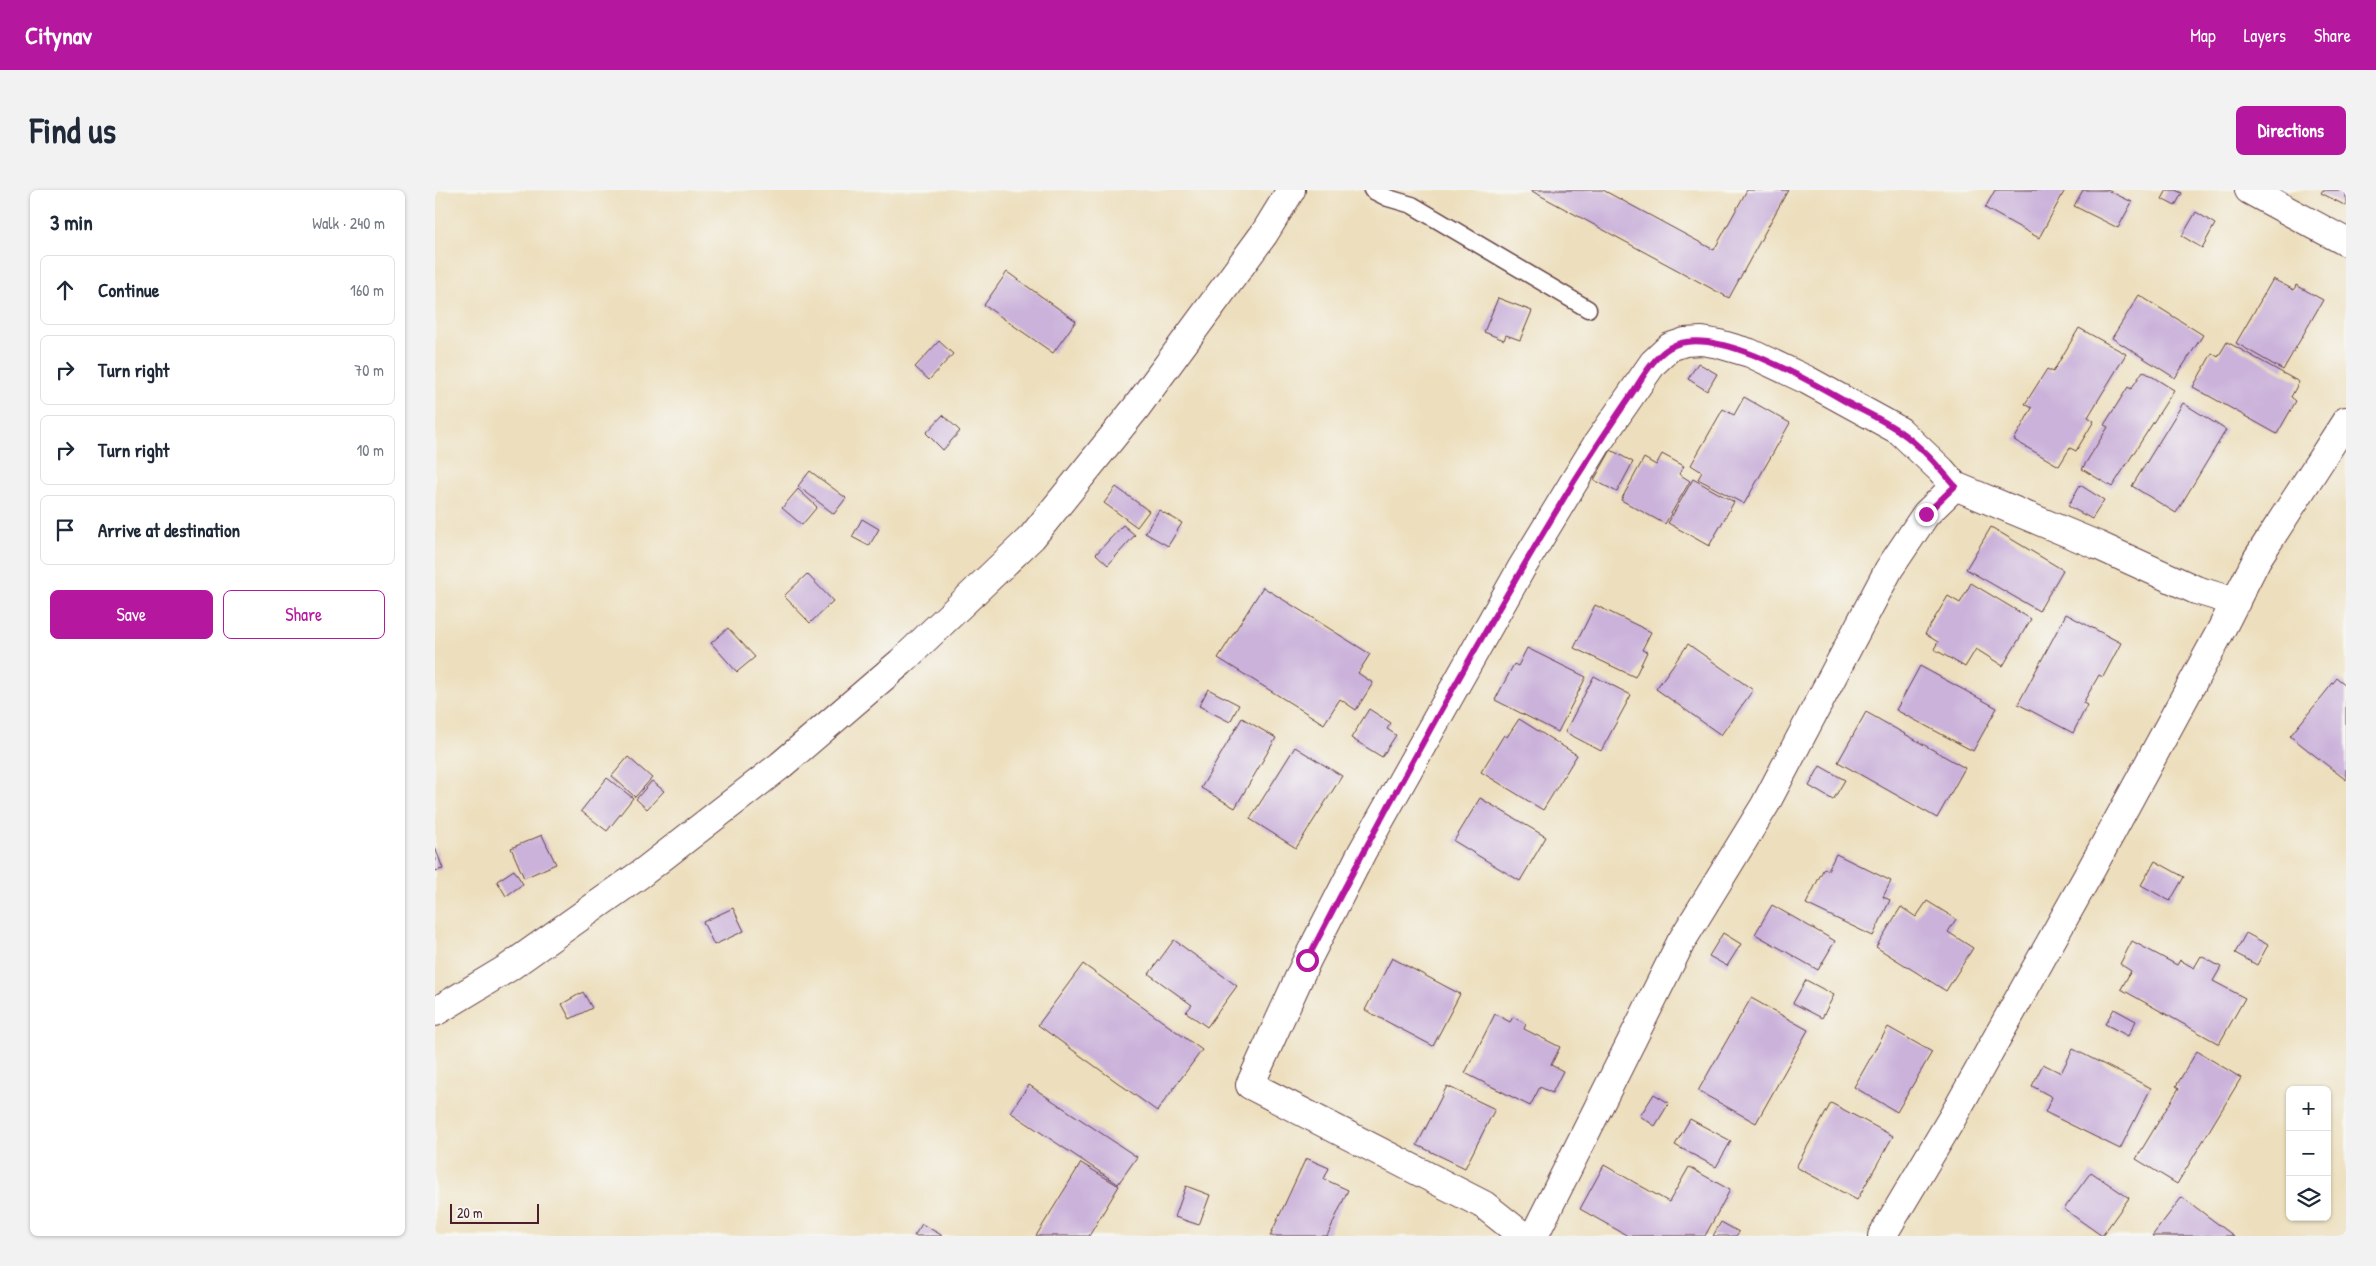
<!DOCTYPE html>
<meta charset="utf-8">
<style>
body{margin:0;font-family:"Patrick Hand",sans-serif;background:#f2f2f3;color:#1f2937}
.controls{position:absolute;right:15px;bottom:15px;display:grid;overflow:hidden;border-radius:8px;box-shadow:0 1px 4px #0004}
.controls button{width:45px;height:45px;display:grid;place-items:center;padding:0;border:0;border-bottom:1px solid #e0e1e3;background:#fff;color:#1f2937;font:25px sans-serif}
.scale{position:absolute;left:15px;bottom:12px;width:89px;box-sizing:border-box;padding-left:5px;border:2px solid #4a1f2b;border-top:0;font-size:14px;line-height:18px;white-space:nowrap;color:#4a1f2b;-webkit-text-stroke:4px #f6f6f2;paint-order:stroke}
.stop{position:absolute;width:15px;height:15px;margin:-11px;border:4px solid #b5179e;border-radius:50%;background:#fff}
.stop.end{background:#b5179e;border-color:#fff;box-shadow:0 1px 5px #0008}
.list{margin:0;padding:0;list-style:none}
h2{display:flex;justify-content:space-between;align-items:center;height:65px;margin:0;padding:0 20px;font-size:21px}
h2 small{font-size:16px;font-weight:400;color:#747a83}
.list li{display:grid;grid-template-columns:32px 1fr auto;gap:15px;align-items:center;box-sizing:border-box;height:70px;margin:0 10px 10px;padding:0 10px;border:1px solid #e0e1e3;border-radius:8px}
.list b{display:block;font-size:19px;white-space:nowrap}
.list em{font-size:16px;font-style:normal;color:#747a83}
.actions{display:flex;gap:10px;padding:15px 20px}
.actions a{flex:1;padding:11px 0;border:1px solid #b5179e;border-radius:8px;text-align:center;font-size:18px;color:#b5179e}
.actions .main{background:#b5179e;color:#fff}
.icon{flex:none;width:28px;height:28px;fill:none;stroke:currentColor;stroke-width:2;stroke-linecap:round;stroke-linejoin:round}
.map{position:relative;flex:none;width:1911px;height:1046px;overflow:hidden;border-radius:8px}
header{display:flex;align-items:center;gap:30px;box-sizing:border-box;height:70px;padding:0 25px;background:#b5179e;color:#fff}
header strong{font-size:24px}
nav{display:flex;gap:28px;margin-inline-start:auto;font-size:18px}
.intro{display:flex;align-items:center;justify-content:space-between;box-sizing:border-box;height:120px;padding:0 30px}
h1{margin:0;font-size:35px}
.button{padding:12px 22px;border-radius:8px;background:#b5179e;color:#fff;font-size:18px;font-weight:700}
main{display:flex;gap:30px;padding:0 30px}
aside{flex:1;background:#fff;border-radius:8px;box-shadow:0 1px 4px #0004}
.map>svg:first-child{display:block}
.building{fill:#cbb2da}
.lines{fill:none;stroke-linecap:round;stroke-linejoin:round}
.lane-casing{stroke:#623c41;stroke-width:19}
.street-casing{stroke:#623c41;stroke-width:30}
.secondary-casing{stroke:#623c41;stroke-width:30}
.lane{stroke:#fff;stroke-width:16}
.street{stroke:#fff;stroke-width:28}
.secondary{stroke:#fff;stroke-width:28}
.route{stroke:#b5179e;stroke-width:6}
</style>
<header>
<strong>Citynav</strong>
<nav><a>Map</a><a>Layers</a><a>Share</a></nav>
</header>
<div class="intro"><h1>Find us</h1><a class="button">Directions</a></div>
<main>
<aside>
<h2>3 min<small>Walk · 240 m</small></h2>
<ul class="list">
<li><svg class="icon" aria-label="ahead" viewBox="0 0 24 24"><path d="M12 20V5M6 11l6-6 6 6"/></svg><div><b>Continue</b></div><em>160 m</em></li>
<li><svg class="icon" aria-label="right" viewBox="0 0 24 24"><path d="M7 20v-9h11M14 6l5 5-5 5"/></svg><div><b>Turn right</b></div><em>70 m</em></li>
<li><svg class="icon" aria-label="right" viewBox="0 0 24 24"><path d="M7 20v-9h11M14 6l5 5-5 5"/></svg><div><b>Turn right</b></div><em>10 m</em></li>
<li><svg class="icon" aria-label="arrive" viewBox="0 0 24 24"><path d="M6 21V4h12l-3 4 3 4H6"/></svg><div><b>Arrive at destination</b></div></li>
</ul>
<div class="actions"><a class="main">Save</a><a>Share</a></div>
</aside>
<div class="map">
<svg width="1911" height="1046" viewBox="0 0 1911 1046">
<rect width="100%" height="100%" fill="#f6f6f2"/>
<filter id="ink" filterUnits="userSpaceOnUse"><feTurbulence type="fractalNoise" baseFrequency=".02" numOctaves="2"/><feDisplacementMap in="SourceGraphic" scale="10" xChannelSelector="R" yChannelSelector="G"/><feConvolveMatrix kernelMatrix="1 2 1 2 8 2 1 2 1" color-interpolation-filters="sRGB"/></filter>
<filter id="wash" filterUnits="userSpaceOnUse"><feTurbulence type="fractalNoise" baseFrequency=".0096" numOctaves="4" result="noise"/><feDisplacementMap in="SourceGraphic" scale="20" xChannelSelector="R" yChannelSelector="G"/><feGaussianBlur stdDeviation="1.12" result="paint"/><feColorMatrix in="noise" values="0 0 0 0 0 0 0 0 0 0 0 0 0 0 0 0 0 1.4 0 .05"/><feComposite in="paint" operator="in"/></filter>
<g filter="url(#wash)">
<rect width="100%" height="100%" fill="#eddfbd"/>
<g id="blocks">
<g class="building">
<path d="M1095 0H1168L1279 60 1312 0H1353L1294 108Z"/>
<path d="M1560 0H1630L1604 48 1550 18Z"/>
<path d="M1648 0H1672L1697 12 1683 38 1639 16Z"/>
<path d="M1732 0H1740L1747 3 1740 16 1727 9Z"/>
<path d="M1888 0H1911V16L1886 3Z"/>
<path d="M1761 22 1780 34 1767 58 1747 46Z"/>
<path d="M572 82 641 131 618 163 549 115Z"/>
<path d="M1838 89 1859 100 1861 95 1888 110 1848 180 1801 153Z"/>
<path d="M1704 105 1768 145 1740 188 1677 148Z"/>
<path d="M1063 108 1097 121 1085 150 1071 145 1069 150 1049 142Z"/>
<path d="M1644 138 1691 164 1653 227 1659 231 1641 261 1635 258 1624 276 1579 250 1597 218 1590 214 1612 179 1618 182Z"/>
<path d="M504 151 518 164 494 190 480 177Z"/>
<path d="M1792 152 1864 192 1856 207 1861 211 1842 244 1758 197 1777 163 1783 167Z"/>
<path d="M1263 173 1282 184 1272 201 1253 189Z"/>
<path d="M1708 181 1739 200 1677 297 1647 279 1673 237 1669 235 1693 197 1696 199Z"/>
<path d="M1309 207 1355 233 1309 314 1263 289 1267 282 1256 275 1288 219 1299 225Z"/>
<path d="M1748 213 1791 240 1741 323 1697 296Z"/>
<path d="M508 225 525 241 508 260 491 243Z"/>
<path d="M1176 260 1198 272 1182 302 1159 290Z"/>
<path d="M1227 264 1249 276 1244 284 1255 291 1230 334 1186 310 1209 268 1221 275Z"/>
<path d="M375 281 411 308 399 324 363 296Z"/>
<path d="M1258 289 1299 312 1274 356 1233 333Z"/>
<path d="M1645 295 1669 310 1657 329 1633 316Z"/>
<path d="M681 297 714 321 702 337 669 313Z"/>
<path d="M363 299 382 317 367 335 347 318Z"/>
<path d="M724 320 747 333 733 356 710 343Z"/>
<path d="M427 329 444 339 434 356 417 347Z"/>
<path d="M688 335 700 345 673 375 661 364Z"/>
<path d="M1556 337 1628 380 1604 421 1531 379Z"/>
<path d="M372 384 398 411 375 433 349 406Z"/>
<path d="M1536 393 1596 429 1568 476 1541 459 1530 477 1499 459 1503 452 1490 444 1513 406 1525 413Z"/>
<path d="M828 397 935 464 923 483 938 493 921 520 905 509 889 534 783 468Z"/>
<path d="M1160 415 1216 442 1207 460 1212 462 1200 487 1139 458Z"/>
<path d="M1631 424 1686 453 1668 487 1664 485 1648 513 1652 515 1638 543 1583 514Z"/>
<path d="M293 438 320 467 302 482 276 453Z"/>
<path d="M1253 454 1318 500 1286 545 1221 499Z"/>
<path d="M1092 458 1151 487 1123 542 1060 510 1079 474 1083 476Z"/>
<path d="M1485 476 1562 518 1538 561 1461 520Z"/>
<path d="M1159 486 1196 505 1166 561 1130 542Z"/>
<path d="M1902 488 1911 495V590L1855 546Z"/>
<path d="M773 499 804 515 795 532 764 516Z"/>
<path d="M934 519 956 533 952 539 961 545 947 567 916 548Z"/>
<path d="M1431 522 1530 578 1502 628 1403 572Z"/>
<path d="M807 528 841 548 800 618 766 598Z"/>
<path d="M1084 529 1142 565 1108 620 1046 582 1069 545 1072 547Z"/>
<path d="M860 557 907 586 861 658 815 629Z"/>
<path d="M193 567 217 588 200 607 177 586Z"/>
<path d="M1385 576 1410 590 1398 610 1374 596Z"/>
<path d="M172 588 198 608 172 641 146 621Z"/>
<path d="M217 591 229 601 212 619 201 609Z"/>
<path d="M1045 608 1111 647 1085 691 1019 651Z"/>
<path d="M107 645 121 674 89 688 76 658Z"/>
<path d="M0 657 8 679 0 681Z"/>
<path d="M1401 664 1456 691 1448 707 1455 710 1438 746 1371 714 1389 678 1393 680Z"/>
<path d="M1720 671 1749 687 1735 711 1706 695Z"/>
<path d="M79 680 88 694 71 706 62 691Z"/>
<path d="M1492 711 1521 729 1513 742 1538 758 1511 801 1441 757 1466 717 1481 727Z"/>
<path d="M1337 715 1400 751 1383 780 1320 744Z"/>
<path d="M298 718 309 741 279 755 268 732Z"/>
<path d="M1288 743 1306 754 1292 776 1274 766Z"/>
<path d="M1811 743 1833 755 1822 775 1800 763Z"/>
<path d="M739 750 802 796 772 837 751 822 757 815 714 784Z"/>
<path d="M1697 751 1742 775 1745 770 1759 778 1766 766 1786 777 1778 791 1810 808 1784 854 1686 799 1696 781 1685 774Z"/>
<path d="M957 768 1025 804 998 856 930 820Z"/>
<path d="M648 774 767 860 722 921 603 835Z"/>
<path d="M1371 790 1399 805 1387 828 1358 813Z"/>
<path d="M148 802 157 818 135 829 127 814Z"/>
<path d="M1316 808 1373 840 1321 933 1263 901Z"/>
<path d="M1679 819 1701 831 1693 846 1670 834Z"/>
<path d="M1060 824 1075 832 1078 827 1091 834 1089 839 1125 857 1116 875 1128 881 1117 903 1105 897 1095 916 1030 883Z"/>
<path d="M1453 837 1497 862 1462 922 1419 897Z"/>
<path d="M1638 859 1716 898 1685 959 1610 922 1617 907 1597 896 1608 874 1626 883Z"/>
<path d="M1762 861 1806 888 1742 994 1701 969 1744 898 1741 896Z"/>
<path d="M594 895 702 967 683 994 575 922Z"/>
<path d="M1012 896 1060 919 1030 978 982 955Z"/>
<path d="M1219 904 1234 913 1220 936 1205 926Z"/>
<path d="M1396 913 1458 946 1422 1010 1361 977Z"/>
<path d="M1255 929 1296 951 1281 977 1240 955Z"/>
<path d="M871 968 894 978 889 989 913 1000 892 1046H835Z"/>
<path d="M646 973 684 996 654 1046H601Z"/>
<path d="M1169 975 1234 1012 1254 977 1295 1000 1270 1046H1193L1145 1019Z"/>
<path d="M1656 982 1694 1008 1667 1046 1629 1019Z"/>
<path d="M751 996 775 1005 764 1035 740 1027Z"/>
<path d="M1747 1007 1799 1046H1717Z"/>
<path d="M1286 1032 1304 1042 1301 1046H1278Z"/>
<path d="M487 1034 508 1046H479Z"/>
</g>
</g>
</g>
<g filter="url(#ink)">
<use href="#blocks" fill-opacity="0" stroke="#623c41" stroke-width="1"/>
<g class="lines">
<defs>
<path id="lane" d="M937 0 953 8 977 15 1153 119"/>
<g id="street">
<path d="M1814 0 1911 52"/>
<path d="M1088 1046 1049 1015 815 895 872 770 927 662 1086 379 1162 254 1218 173 1235 157 1250 152 1267 151 1284 154 1315 163 1372 190 1465 241 1506 280 1520 296 1662 355 1761 400 1801 412"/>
<path d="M1099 1046 1246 752 1330 615 1454 379 1491 324 1520 296"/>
<path d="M1447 1046 1516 930 1657 678 1784 444 1822 369 1911 231"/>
</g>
<path id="secondary" d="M0 822 73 778 207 683 346 575 466 472 597 347 701 218 829 44 856 0"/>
</defs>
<use href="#lane" class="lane-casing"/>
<use href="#street" class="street-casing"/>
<use href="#secondary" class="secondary-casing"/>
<use href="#lane" class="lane"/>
<use href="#street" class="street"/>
<use href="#secondary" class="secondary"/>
</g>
</g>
<g class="lines" filter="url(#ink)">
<path class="route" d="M872 770C956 607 1045 446 1140 290 1159 260 1178 231 1198 202 1208 187 1218 168 1234 158 1275 131 1376 192 1413 213 1430 222 1448 230 1464 241 1485 255 1504 277 1520 296L1491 324"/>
</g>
</svg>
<div class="controls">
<button>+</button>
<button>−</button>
<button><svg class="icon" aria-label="layers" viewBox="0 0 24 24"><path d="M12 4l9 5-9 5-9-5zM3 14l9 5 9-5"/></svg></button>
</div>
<div class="scale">20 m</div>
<div class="stop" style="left:872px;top:770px"></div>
<div class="stop end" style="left:1491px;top:324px"></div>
</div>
</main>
